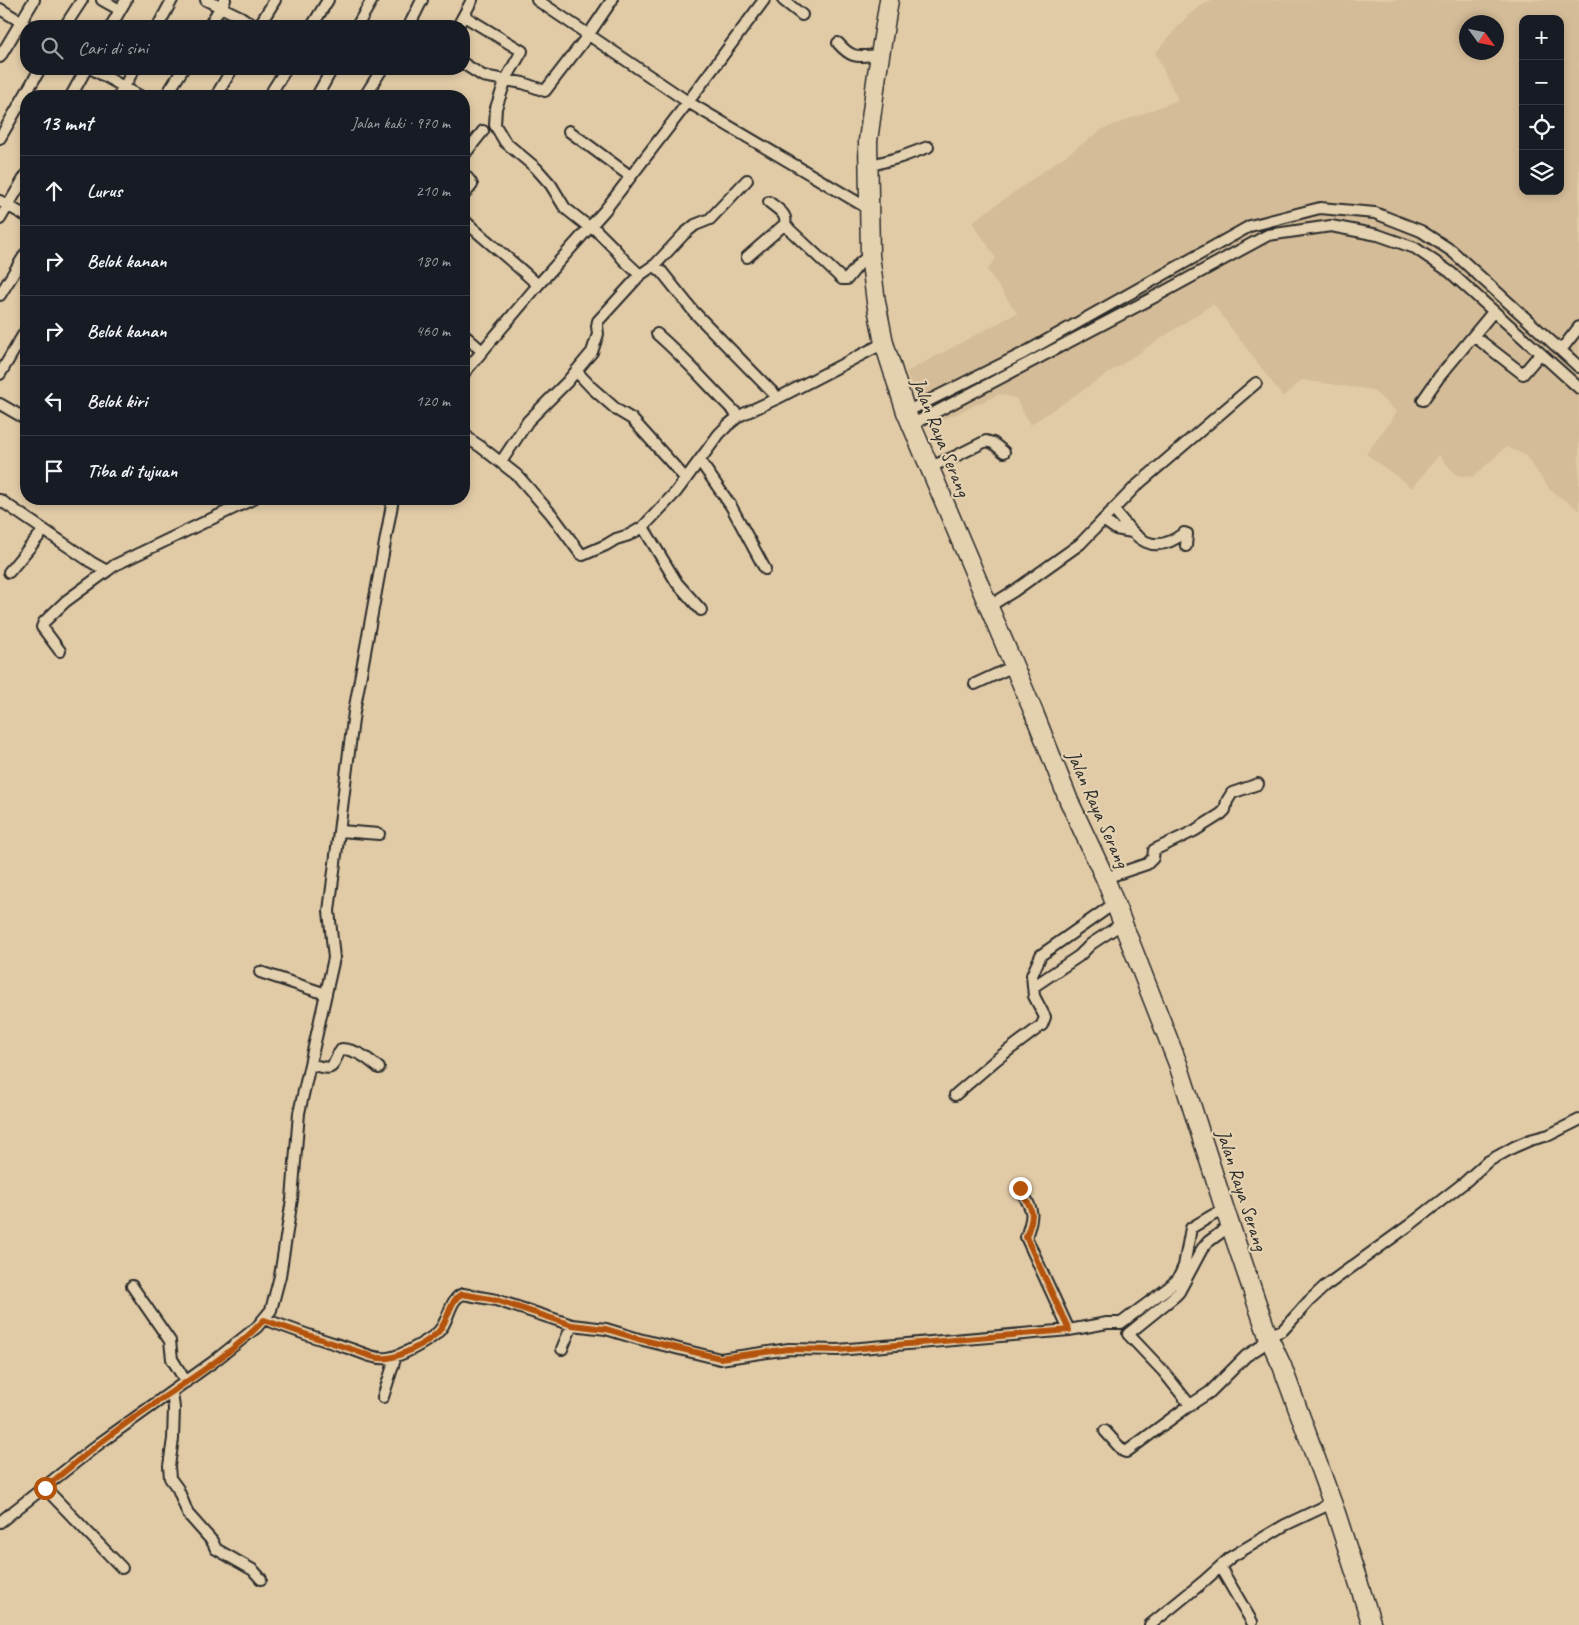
<!DOCTYPE html>
<html lang="id">
<head>
<meta charset="utf-8">
<style>
	body { margin:0; font-family:Caveat,sans-serif; background:#242831; color:#f1f3f6 }
	.controls { position:absolute; right:15px; top:15px; display:grid; overflow:hidden; border-radius:10px; box-shadow:0 2px 8px #0003 }
	.controls button { width:45px; height:45px; display:grid; place-items:center; padding:0; border:0; border-bottom:1px solid #363941; background:#171b24; color:#f1f3f6; font:25px sans-serif }
	.compass { position:absolute; left:1459px; top:15px; width:45px; height:45px; border-radius:50%; background:#171b24; box-shadow:0 2px 8px #0003; rotate:123deg }
	.stop { position:absolute; width:15px; height:15px; margin:-11px; border:4px solid #b45309; border-radius:50%; background:#fff }
	.stop.end { background:#b45309; border-color:#fff; box-shadow:0 1px 5px #0008 }
	.list { margin:0; padding:0; list-style:none }
	h2 { display:flex; justify-content:space-between; align-items:center; height:65px; margin:0; padding:0 20px; font-size:21px }
	h2 small { font-size:16px; font-weight:400; color:#9ea1a6 }
	.list li { display:grid; grid-template-columns:32px 1fr auto; gap:15px; align-items:center; box-sizing:border-box; height:70px; padding:0 20px; border-top:1px solid #363941 }
	.list b { display:block; font-size:19px; white-space:nowrap }
	.list em { font-size:16px; font-style:normal; color:#9ea1a6 }
	.icon { flex:none; width:28px; height:28px; fill:none; stroke:currentColor; stroke-width:2; stroke-linecap:round; stroke-linejoin:round }
	.map { position:relative; flex:none; width:1579px; height:1625px; overflow:hidden }
	.search { position:absolute; background:#171b24; box-shadow:0 2px 8px #0003; left:20px; top:20px; width:450px; height:55px; display:flex; align-items:center; gap:12px; box-sizing:border-box; padding:0 18px; border-radius:20px; color:#9ea1a6; font-size:19px }
	.panel { position:absolute; background:#171b24; box-shadow:0 2px 8px #0003; left:20px; top:90px; width:450px; height:415px; border-radius:20px }
	.map>svg:first-child { display:block }
	.built { fill:#d4bc98; fill-rule:evenodd }
	.lines { fill:none; stroke-linecap:round; stroke-linejoin:round }
	.minor-casing { stroke:#2b2b2b; stroke-width:14 }
	.trunk-casing { stroke:#2b2b2b; stroke-width:21 }
	.minor { stroke:#e4d1af; stroke-width:10 }
	.trunk { stroke:#e4d1af; stroke-width:18 }
	.route { stroke:#b45309; stroke-width:6 }
	.labels { text-anchor:middle; dominant-baseline:central; stroke-width:4.5; stroke-linejoin:round; paint-order:stroke }
	.street-label { font-size:20px; fill:#2b2b2b; stroke:#e4d1af }
</style>
</head>
<body>
<div class="map">
<svg width="1579" height="1625" viewBox="0 0 1579 1625">
	<rect width="100%" height="100%" fill="#e1cba7"/>
	<filter id="ink" filterUnits="userSpaceOnUse"><feTurbulence type="fractalNoise" baseFrequency=".02" numOctaves="2"/><feDisplacementMap in="SourceGraphic" scale="10" xChannelSelector="R" yChannelSelector="G"/><feConvolveMatrix kernelMatrix="1 2 1 2 8 2 1 2 1" color-interpolation-filters="sRGB"/></filter>
	<g filter="url(#ink)">
		<path class="built" d="M1211 0H1579V510L1551 491 1525 455 1506 447 1473 477 1456 475 1439 455 1412 488 1366 454 1397 412 1372 390 1302 380 1283 397 1213 304 1030 425 1016 399 1000 394 929 426 906 372 1017 313 987 270 996 258 972 222 1103 129 1178 100 1155 53 1189 14ZM1523 19H1560V191H1523ZM1466 22H1496V52H1466Z"/>
		<g class="lines">
			<defs>
				<path id="minor" d="M102 0 120 10
					M206 0 241 17 254 26
					M537 0 688 102 869 209
					M783 0 802 15
					M0 9 28 26
					M464 16 522 51 506 79 496 108 495 125 505 142 536 168 551 185 565 208 589 227
					M65 26 82 0
					M111 26 126 0
					M158 26 172 0
					M209 26 225 0
					M259 26 275 0
					M312 26 328 0
					M357 26 372 0
					M409 26 422 0
					M458 26 472 0
					M838 43C853 60 858 56 879 55
					M0 57 34 0
					M464 64 483 76 523 83 545 91 589 34 612 0
					M92 69 140 96
					M71 96 86 69
					M119 96 134 69
					M166 96 183 69
					M226 96 219 91 232 69
					M269 96 286 69
					M317 96 332 69
					M365 96 382 69
					M569 131 630 176
					M0 138 40 69
					M464 155 483 131
					M868 166 901 157 928 147
					M464 174 470 181 472 185 464 195
					M0 201 26 216
					M769 202C776 208 788 214 785 224L790 230 842 279H847L860 263 870 255
					M0 219 26 175
					M464 220C488 243 514 262 538 285
					M591 225 614 248 624 260 640 275
					M747 257 785 224
					M654 266 684 234 695 225 710 219 747 180
					M0 295 26 253
					M657 334C686 359 711 389 739 416
					M464 335 482 351
					M1474 336 1523 374 1540 354
					M1561 350 1579 327
					M576 371 592 388 617 410 632 419 686 479
					M464 373 538 285 605 210 688 102 764 0
					M0 374 26 330
					M1423 400 1439 377 1493 312
					M0 404 26 419
					M906 412 1024 353 1250 226 1320 208 1375 213 1421 231 1452 251 1579 367
					M911 425 1160 294 1268 235 1331 226 1378 235 1415 248 1450 272 1579 388
					M464 432 469 439 481 447 518 476 552 515 580 553 583 555 606 545 616 539 629 535 643 527 676 492 719 434 728 425 739 416 778 398
					M700 461 731 506 765 569
					M501 462 528 421 567 382 592 352 598 334 597 326 598 321 640 275 653 266 656 267 662 272 694 312 778 398 884 343
					M930 467 954 457 986 441 993 443 1004 452
					M0 500 91 562 107 571 115 565 253 499
					M1113 509C1135 536 1150 559 1184 533L1187 534 1186 546
					M1103 520 1116 529 1132 532
					M643 527 677 583 701 610
					M9 572 44 530
					M988 607 1014 591 1080 544 1136 486 1256 383
					M60 651 42 627 44 622 66 601 107 571
					M975 684 1014 666
					M340 831 379 834
					M1105 878 1147 864 1153 858 1154 850 1194 831 1221 814 1225 810 1227 801 1232 793 1258 784
					M260 972 326 994
					M1033 987 1079 956 1091 944 1123 923
					M310 1064C340 1073 328 1065 342 1049 358 1050 368 1059 379 1068
					M955 1095 997 1059 1042 1025 1045 1017 1034 996 1032 975 1041 955 1115 903
					M1020 1188C1033 1212 1035 1211 1026 1237L1069 1330
					M1231 1225 1208 1242 1202 1249 1179 1292 1175 1296 1128 1334 1163 1371 1190 1405 1210 1392 1246 1356 1260 1347 1268 1336 1283 1330 1309 1301 1324 1287 1411 1224 1465 1182 1487 1162 1514 1147 1530 1140 1549 1135 1579 1120
					M132 1286 170 1341 172 1359 186 1382
					M264 1319C293 1330 322 1340 351 1349 363 1353 376 1360 388 1358 402 1356 426 1342 436 1334 450 1323 448 1299 463 1294L496 1300 572 1325 606 1329 639 1339 720 1359 789 1349 838 1350 1069 1330 1107 1323H1121L1168 1288 1178 1279 1184 1266 1191 1228 1213 1215 1225 1210
					M562 1349 572 1325
					M172 1392 174 1408 173 1439 169 1466 170 1478 178 1489 188 1514 212 1541 216 1549 253 1570 261 1579
					M383 1397 396 1356
					M1105 1431 1123 1451 1126 1452 1190 1405
					M45 1488 122 1568
					M0 1522 100 1443 213 1362 257 1327 271 1310 280 1276 292 1199 299 1113 334 958 329 911 354 712 393 499
					M1220 1567 1252 1622
					M1150 1625 1203 1582 1231 1557 1285 1525 1332 1503"/>
				<path id="trunk" d="M889 0 877 74 868 141 870 255 876 302 884 343 906 412 1034 713 1069 801 1105 878 1178 1064 1225 1210 1268 1336 1282 1366 1336 1513 1372 1625"/>
			</defs>
			<use href="#minor" class="minor-casing"/>
			<use href="#trunk" class="trunk-casing"/>
			<use href="#minor" class="minor"/>
			<use href="#trunk" class="trunk"/>
		</g>
	</g>
	<g class="lines" filter="url(#ink)">
		<path class="route" d="M45 1488C78 1460 112 1432 148 1408 187 1381 232 1354 264 1320 293 1330 322 1340 351 1349 363 1353 376 1360 388 1358 402 1356 426 1343 436 1334 449 1323 449 1299 462 1294L496 1300 572 1325 606 1329 639 1339 720 1358 789 1349 838 1350 1069 1330 1026 1237C1036 1211 1033 1212 1020 1188"/>
	</g>
	<g class="labels">
		<g class="street-label">
			<text transform="translate(941 437) rotate(68)">Jalan Raya Serang</text>
			<text transform="translate(1098 809) rotate(66)">Jalan Raya Serang</text>
			<text transform="translate(1242 1190) rotate(72)">Jalan Raya Serang</text>
		</g>
	</g>
</svg>
<div class="controls">
<button>+</button>
<button>−</button>
<button><svg class="icon" aria-label="locate" viewBox="0 0 24 24"><circle cx="12" cy="12" r="6"/><path d="M12 2v4M12 18v4M2 12h4M18 12h4"/></svg></button>
<button><svg class="icon" aria-label="layers" viewBox="0 0 24 24"><path d="M12 4l9 5-9 5-9-5zM3 14l9 5 9-5"/></svg></button>
</div>
<svg class="compass" viewBox="-18 -18 36 36"><path d="M0-13l5 13h-10z" fill="#e53935"/><path d="M0 13l5-13h-10z" fill="#9ea1a6"/></svg>
<div class="stop" style="left:45px;top:1488px"></div>
<div class="stop end" style="left:1020px;top:1188px"></div>
<div class="search"><svg class="icon" aria-label="search" viewBox="0 0 24 24"><circle cx="10" cy="10" r="6"/><path d="M15 15l6 6"/></svg>Cari di sini</div>
<section class="panel">
<h2>13 mnt<small>Jalan kaki · 970 m</small></h2>
<ul class="list">
<li><svg class="icon" aria-label="ahead" viewBox="0 0 24 24"><path d="M12 20V5M6 11l6-6 6 6"/></svg><div><b>Lurus</b></div><em>210 m</em></li>
<li><svg class="icon" aria-label="right" viewBox="0 0 24 24"><path d="M7 20v-9h11M14 6l5 5-5 5"/></svg><div><b>Belok kanan</b></div><em>180 m</em></li>
<li><svg class="icon" aria-label="right" viewBox="0 0 24 24"><path d="M7 20v-9h11M14 6l5 5-5 5"/></svg><div><b>Belok kanan</b></div><em>460 m</em></li>
<li><svg class="icon" aria-label="left" viewBox="0 0 24 24"><path d="M17 20v-9H6M10 6l-5 5 5 5"/></svg><div><b>Belok kiri</b></div><em>120 m</em></li>
<li><svg class="icon" aria-label="arrive" viewBox="0 0 24 24"><path d="M6 21V4h12l-3 4 3 4H6"/></svg><div><b>Tiba di tujuan</b></div></li>
</ul>
</section>
</div>
</body>
</html>
